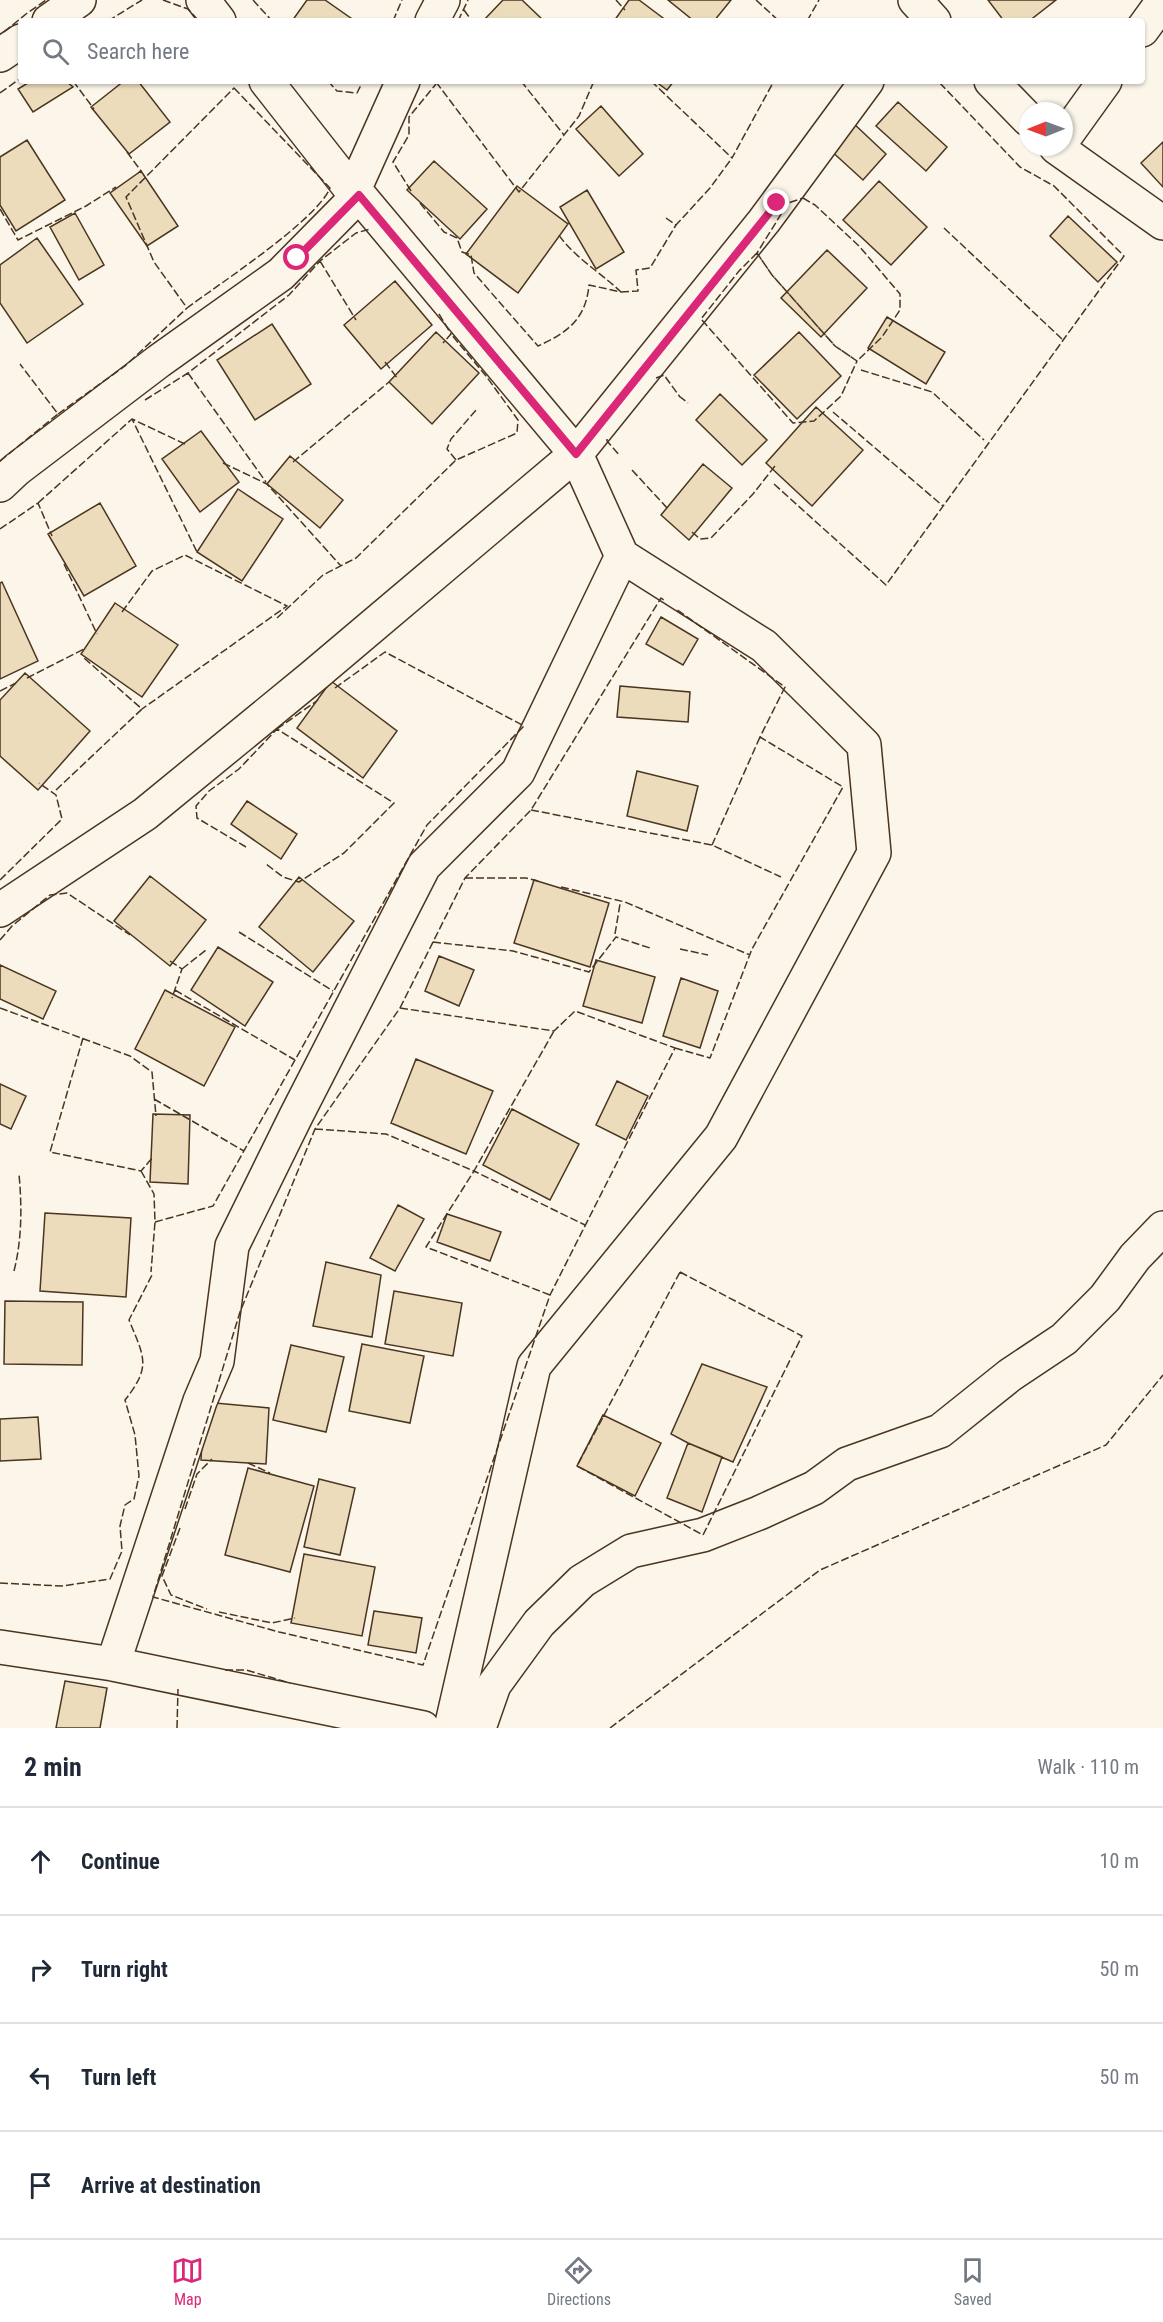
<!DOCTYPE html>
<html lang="en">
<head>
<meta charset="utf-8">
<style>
	body { margin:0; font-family:"Roboto Condensed",sans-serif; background:#f6f6f7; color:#1f2937 }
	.compass { position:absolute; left:1019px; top:102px; width:54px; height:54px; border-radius:50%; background:#fff; box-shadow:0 2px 4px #0004; rotate:269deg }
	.stop { position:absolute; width:18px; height:18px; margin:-14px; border:4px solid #db2777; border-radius:50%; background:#fff }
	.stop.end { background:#db2777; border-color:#fff; box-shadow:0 2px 6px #0008 }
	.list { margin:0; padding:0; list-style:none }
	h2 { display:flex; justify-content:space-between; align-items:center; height:78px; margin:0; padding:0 24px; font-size:26px }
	h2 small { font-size:20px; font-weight:400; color:#747a83 }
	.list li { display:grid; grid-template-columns:39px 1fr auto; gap:18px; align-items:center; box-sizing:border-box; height:108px; padding:0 24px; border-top:2px solid #e0e1e3 }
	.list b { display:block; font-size:22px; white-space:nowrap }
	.list em { font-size:20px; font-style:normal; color:#747a83 }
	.icon { flex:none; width:33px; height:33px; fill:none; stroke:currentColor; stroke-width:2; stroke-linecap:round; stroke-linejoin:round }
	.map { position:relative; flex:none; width:1163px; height:1728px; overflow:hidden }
	.search { position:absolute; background:#fff; box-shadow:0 2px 4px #0004; left:18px; right:18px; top:18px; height:66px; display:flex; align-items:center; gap:15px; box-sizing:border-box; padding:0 21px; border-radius:6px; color:#747a83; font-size:22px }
	.sheet { height:510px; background:#fff }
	nav { display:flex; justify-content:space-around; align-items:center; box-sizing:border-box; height:84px; border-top:2px solid #e0e1e3; background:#fff; font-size:16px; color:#747a83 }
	nav a { display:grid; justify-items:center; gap:3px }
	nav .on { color:#db2777 }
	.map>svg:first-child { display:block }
	.building { fill:#ecdcbc; stroke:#4a3520; stroke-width:1.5 }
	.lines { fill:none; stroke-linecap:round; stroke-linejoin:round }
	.street-casing { stroke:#4a3520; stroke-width:36 }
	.secondary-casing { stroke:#4a3520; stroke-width:36 }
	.street { stroke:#fbf6e9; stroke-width:33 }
	.secondary { stroke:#fbf6e9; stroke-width:33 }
	.fence { stroke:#4a3520; stroke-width:1.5; stroke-dasharray:8 3; stroke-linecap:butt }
	.route { stroke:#db2777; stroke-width:8 }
</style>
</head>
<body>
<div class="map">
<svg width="1163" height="1728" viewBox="0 0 1163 1728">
	<rect width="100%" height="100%" fill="#fbf6e9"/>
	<path class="building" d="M307 0H325L355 21H292Z
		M503 0H522L544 21H483Z
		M629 0H639L667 21H614Z
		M668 0H731L714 21H694Z
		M988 0H1056L1029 21H1004Z
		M31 81H66L73 87 33 112 18 89Z
		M124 81H138L170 122 129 154 91 107Z
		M655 81H674L667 90Z
		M898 102 947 147 926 171 876 126Z
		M601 106 643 154 619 176 576 129Z
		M852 122 886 154 863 180 828 148Z
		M27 140 65 200 16 231 0 205V157Z
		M1163 142V187L1141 163Z
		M434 161 487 209 460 239 407 190Z
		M141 171 178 226 147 246 110 193Z
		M879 181 927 227 891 265 843 220Z
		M517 186 568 224 518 293 466 254Z
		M587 190 624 252 596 269 560 207Z
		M75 213 104 265 79 280 50 227Z
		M1068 216 1117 262 1098 282 1050 236Z
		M37 238 83 304 27 343 0 303V265Z
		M827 250 867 288 821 337 781 298Z
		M395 281 432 325 381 369 344 325Z
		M887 317 945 352 926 384 868 348Z
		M272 324 311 384 255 420 217 360Z
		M436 332 479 373 432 424 389 382Z
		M799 332 841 376 797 419 754 375Z
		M720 394 767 440 742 465 696 420Z
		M816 407 863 450 812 506 766 463Z
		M201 431 239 482 200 512 162 459Z
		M290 456 343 500 320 528 267 484Z
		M703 464 732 488 689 540 661 515Z
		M238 489 283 519 242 581 197 552Z
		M100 503 136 566 84 596 48 534Z
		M2 582 38 661 0 679V583Z
		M115 603 178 645 142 697 81 654Z
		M661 617 698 639 683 665 646 644Z
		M25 673 90 731 38 790 0 756V700Z
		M331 681 397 731 363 778 297 728Z
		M620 686 690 692 688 722 617 717Z
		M637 771 698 786 687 831 627 816Z
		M247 801 297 834 281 859 231 824Z
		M150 876 206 920 170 966 114 921Z
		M299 877 354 921 313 972 259 927Z
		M534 880 609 903 590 967 514 943Z
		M218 947 273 982 245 1026 191 990Z
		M439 956 474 970 459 1006 425 991Z
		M596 960 655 977 642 1023 583 1006Z
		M0 965 56 991 43 1019 0 999Z
		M681 978 718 991 700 1048 663 1036Z
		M165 990 235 1027 204 1086 135 1049Z
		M416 1059 493 1091 466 1154 391 1123Z
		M617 1081 648 1096 626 1140 596 1125Z
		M0 1084 26 1096 11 1129 0 1124Z
		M512 1109 579 1144 550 1200 483 1165Z
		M153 1114 190 1115 188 1184 150 1182Z
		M398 1205 424 1219 395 1271 370 1258Z
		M45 1213 131 1218 126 1297 40 1291Z
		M447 1214 501 1232 490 1261 437 1242Z
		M326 1262 381 1275 372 1337 313 1326Z
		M394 1291 462 1303 453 1356 385 1344Z
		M5 1301 83 1302 82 1365 4 1364Z
		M362 1344 424 1356 410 1423 349 1411Z
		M291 1345 344 1357 326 1432 273 1420Z
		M702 1364 767 1387 733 1462 688 1443 671 1434Z
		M204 1402 269 1408 266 1464 201 1460Z
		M603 1415 661 1443 635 1496 577 1466Z
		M38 1417 41 1459 0 1461V1419Z
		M688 1443 722 1457 702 1512 667 1498Z
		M248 1468 314 1486 290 1572 225 1555Z
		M319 1479 355 1488 340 1555 304 1547Z
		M304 1554 375 1567 362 1636 291 1623Z
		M374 1611 422 1618 416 1653 368 1645Z
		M65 1681 107 1688 100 1728H56Z"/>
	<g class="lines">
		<defs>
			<path id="street" d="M203 0 219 21
				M915 0 934 21
				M49 21 79 0
				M432 21 443 0
				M1142 30 1163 1
				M0 55 21 41
				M266 81 353 192 359 195 576 454 622 556 764 646 864 745 874 853 721 1137 534 1366 451 1728
				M991 81 1028 119
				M1064 138 1105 81
				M1056 147 1163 223
				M353 192 403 81
				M0 485 17 469 159 361 281 274 359 195
				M0 910 145 814 311 678 576 454 764 221 867 81
				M0 1647 113 1664 423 1728
				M113 1664 200 1401 217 1361 232 1246 296 1116 424 866 518 772 622 556"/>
			<path id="secondary" d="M479 1728 494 1685 539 1623 582 1581 631 1551 703 1535 759 1513 814 1488 847 1464 940 1431 1010 1375 1064 1339 1105 1298 1135 1257 1163 1228"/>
		</defs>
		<use href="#street" class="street-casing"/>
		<use href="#secondary" class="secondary-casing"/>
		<use href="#street" class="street"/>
		<use href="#secondary" class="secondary"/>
		<path class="fence" d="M163 0 188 9 198 20
			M253 0 272 21
			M616 0 625 10
			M756 0 779 21
			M464 10 472 21
			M108 21 142 0
			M393 21 402 0
			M458 21 468 0
			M807 21 819 0
			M4 32 26 14 46 0
			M73 81 94 109
			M328 81 337 91 357 93 363 81
			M521 81 564 135
			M651 81 732 158 774 81
			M436 82 519 192 579 116 594 81
			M234 88 330 188C316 221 219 284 187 308L154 262 126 197Z
			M0 93 21 78
			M127 152 141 171 138 173
			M411 191 393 162 409 135V117L436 84
			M803 198 815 205 859 246 900 294V310L882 337 857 361 835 346 772 275 757 253 788 203Z
			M420 203 444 232 457 238 462 252 471 255 474 273 538 346C567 333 586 319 589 285L621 292C600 272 575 258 558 234
			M0 209 18 240 86 206 116 187
			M666 218 676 225 710 188 732 158
			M944 228 1063 340
			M757 253 772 275 835 346 857 361 841 396 814 421 793 423 701 319 739 271Z
			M320 261 356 320
			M621 292 638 291 636 270 650 268 676 225
			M439 314 451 334 443 343
			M385 362 398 379
			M861 370 932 392 984 440
			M188 373 266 482
			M656 378 664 375 680 397
			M679 396 688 403
			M145 400 188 373 289 295 320 261 356 233 370 229
			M833 412 943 506
			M58 414 125 366 187 308
			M607 439V441L620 456
			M185 444 132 419 197 552
			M456 460 447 449 451 439 477 409
			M0 461 58 414 20 364
			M293 462 389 382
			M223 463 267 484 341 566
			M632 470 669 510
			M774 484 886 585 1124 256 1054 186 1020 167 938 81
			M38 503 132 419
			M0 529 38 503 52 536
			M692 532 700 539 711 538 753 494 775 466
			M64 564 97 634
			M122 612 152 571 185 555 287 606 142 709
			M277 618 323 575 356 558 456 460 517 433 518 420 486 376 451 334
			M27 678 86 648
			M0 691 16 683
			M277 729 318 700
			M56 790 142 709 84 658
			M531 810 712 845 781 877
			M712 845 760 737
			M246 847 197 818 196 806 209 791 239 769 277 729 394 803 344 853 299 882 283 877 266 864
			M465 878H526L538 881
			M0 880 62 819 56 795 39 783
			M561 887 625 902 750 955
			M239 932 333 991
			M615 934 620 904
			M0 940 12 926 50 895 67 893 130 935
			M433 942 513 951 589 972 616 937 650 948
			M680 949 708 955
			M170 961 182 969 172 998
			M182 969 206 950
			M175 990 295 1060
			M0 1008 130 1056 152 1072 156 1116
			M400 1008 554 1031 575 1011 675 1048 550 1295 423 1665 279 1632 153 1597 240 1312 315 1129Z
			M400 1008 465 878 531 810 661 598 664 600
			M83 1038 50 1152 141 1171 153 1157
			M675 1048 710 1058 752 949 843 787 760 737 785 687 676 609
			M154 1099 244 1151
			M315 1129 386 1134 474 1171 554 1031
			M141 1171 154 1194 155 1222 151 1272
			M155 1222 213 1206 427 825 524 726 385 652 335 688
			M14 1271C22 1239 22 1207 19 1174
			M680 1272 802 1336 703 1535 577 1466Z
			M550 1295 426 1247 474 1171 585 1225
			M248 1463 270 1473
			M185 1509 197 1474 212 1459
			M180 1528 162 1576 171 1595 207 1609
			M0 1583 62 1586 110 1579 122 1551 120 1526 125 1505 134 1499 139 1476 135 1435 125 1400C152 1366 144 1357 129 1320L153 1273
			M219 1612 272 1623 295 1618
			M225 1670H246L290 1683
			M177 1728 178 1689
			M610 1728 820 1570 1106 1445 1163 1375"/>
	</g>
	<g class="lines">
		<path class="route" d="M297 258 359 195 576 454 777 203"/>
	</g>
</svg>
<svg class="compass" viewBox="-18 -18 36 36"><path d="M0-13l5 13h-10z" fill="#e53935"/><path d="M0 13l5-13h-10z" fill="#747a83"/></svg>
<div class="stop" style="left:297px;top:258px"></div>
<div class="stop end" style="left:777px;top:203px"></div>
<div class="search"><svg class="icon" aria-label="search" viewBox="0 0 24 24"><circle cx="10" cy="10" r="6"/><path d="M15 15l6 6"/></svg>Search here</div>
</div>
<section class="sheet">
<h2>2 min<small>Walk · 110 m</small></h2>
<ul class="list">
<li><svg class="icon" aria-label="ahead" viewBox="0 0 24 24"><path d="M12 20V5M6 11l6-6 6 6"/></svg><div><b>Continue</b></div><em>10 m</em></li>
<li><svg class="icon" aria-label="right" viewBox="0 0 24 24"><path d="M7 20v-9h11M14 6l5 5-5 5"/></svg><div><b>Turn right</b></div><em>50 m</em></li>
<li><svg class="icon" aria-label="left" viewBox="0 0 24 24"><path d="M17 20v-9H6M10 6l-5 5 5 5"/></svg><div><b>Turn left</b></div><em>50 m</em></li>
<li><svg class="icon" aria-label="arrive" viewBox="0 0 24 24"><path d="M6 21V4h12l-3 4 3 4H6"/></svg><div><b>Arrive at destination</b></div></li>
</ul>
</section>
<nav>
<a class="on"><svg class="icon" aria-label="map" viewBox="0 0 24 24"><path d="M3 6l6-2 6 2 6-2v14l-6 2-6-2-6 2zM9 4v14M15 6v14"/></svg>Map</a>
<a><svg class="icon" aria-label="directions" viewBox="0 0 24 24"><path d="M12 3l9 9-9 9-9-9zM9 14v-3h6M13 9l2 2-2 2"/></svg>Directions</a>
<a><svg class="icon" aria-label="saved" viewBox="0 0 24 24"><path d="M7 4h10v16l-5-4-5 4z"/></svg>Saved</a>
</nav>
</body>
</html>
